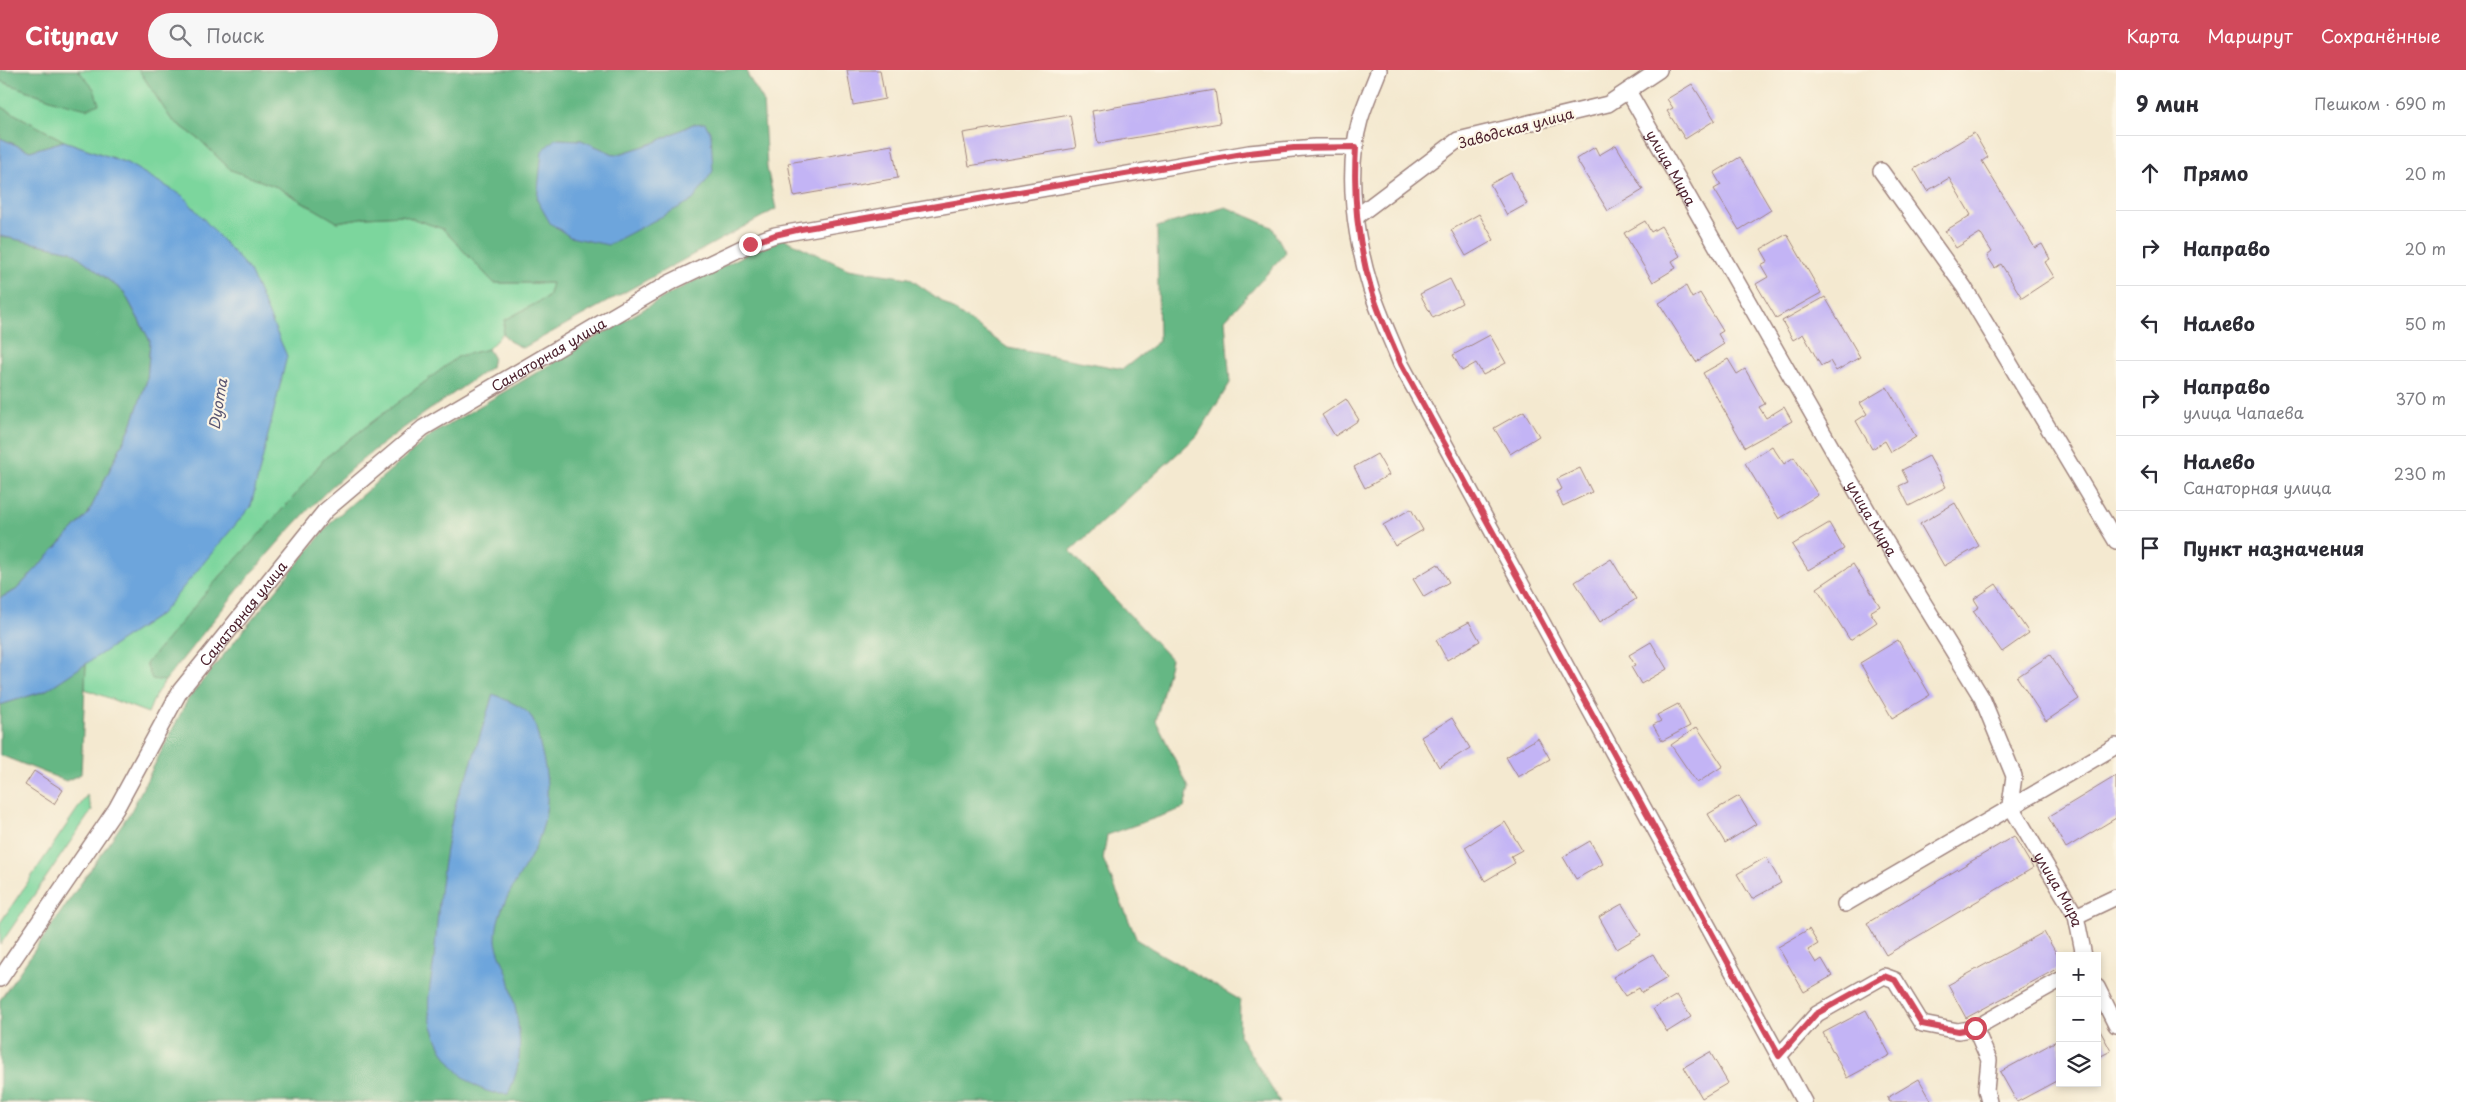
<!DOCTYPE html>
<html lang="ru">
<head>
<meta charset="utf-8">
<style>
	body { margin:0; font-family:"Playpen Sans",sans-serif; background:#f7f7f7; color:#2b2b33 }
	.controls { position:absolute; right:15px; bottom:15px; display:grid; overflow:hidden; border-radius:0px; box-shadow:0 2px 8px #0003 }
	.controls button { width:45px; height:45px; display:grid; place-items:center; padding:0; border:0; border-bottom:1px solid #e1e1e2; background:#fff; color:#2b2b33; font:25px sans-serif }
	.stop { position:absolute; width:15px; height:15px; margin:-11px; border:4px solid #d1495b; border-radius:50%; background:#fff }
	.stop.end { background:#d1495b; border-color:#fff; box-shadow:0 1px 5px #0008 }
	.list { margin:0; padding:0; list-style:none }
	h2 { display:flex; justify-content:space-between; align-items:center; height:65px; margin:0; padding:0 20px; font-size:21px }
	h2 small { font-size:16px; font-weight:400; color:#7c7c81 }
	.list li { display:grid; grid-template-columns:32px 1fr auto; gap:15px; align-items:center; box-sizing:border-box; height:75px; padding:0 20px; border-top:1px solid #e1e1e2 }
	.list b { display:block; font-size:19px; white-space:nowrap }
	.list p { margin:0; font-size:16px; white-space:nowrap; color:#7c7c81 }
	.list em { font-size:16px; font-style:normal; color:#7c7c81 }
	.icon { flex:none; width:28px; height:28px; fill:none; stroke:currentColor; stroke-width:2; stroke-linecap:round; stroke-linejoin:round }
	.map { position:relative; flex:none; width:2116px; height:1032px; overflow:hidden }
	header { display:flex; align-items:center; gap:30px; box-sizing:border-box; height:70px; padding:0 25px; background:#d1495b; color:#fff }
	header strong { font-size:24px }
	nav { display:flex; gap:28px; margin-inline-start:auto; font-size:18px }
	.search { width:350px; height:45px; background:#f7f7f7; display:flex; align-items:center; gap:12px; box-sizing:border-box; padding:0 18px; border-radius:28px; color:#7c7c81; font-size:19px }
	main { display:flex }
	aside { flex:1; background:#fff }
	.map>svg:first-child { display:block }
	.green { fill:#7cd69d; stroke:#637a64 }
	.forest { fill:#65b784; stroke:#586b58; fill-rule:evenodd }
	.water { fill:#6da5dc; stroke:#5c6284 }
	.building { fill:#c3b4f5 }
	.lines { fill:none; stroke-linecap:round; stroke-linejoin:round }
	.minor-casing { stroke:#9f847e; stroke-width:18 }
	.minor { stroke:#fff; stroke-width:15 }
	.route { stroke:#d1495b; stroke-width:6 }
	.labels { text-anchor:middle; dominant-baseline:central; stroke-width:4.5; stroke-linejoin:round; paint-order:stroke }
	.street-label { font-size:14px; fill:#4a1f2b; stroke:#fcf5e5 }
	.water-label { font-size:15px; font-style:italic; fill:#585572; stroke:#fcf5e5 }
</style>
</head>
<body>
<header>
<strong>Citynav</strong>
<div class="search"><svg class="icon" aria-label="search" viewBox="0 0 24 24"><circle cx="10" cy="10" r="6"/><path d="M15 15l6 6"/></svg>Поиск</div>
<nav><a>Карта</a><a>Маршрут</a><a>Сохранённые</a></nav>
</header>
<main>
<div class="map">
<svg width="2116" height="1032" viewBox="0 0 2116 1032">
	<rect width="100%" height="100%" fill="#fcf5e5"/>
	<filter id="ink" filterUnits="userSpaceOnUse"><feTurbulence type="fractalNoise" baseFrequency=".02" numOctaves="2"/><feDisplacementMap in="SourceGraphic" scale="10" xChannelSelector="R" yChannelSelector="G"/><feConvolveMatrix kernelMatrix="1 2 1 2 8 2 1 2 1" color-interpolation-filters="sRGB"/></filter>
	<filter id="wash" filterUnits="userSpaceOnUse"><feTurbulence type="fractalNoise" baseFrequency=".0096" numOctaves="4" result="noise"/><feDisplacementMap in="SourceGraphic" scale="20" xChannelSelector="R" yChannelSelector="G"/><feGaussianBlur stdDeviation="1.12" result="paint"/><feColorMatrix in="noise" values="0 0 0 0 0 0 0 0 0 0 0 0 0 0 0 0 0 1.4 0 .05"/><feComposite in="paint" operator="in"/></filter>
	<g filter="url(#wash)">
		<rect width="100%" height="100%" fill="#f4e9d0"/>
		<path class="green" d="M78 0H139L171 49 199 69 231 100 277 117 337 152 366 147 403 145 443 159 494 213H553L548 227 505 250 503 263 488 279 459 286 325 388 292 429 215 512 146 594 152 608 165 611 156 624 148 643 85 619 86 593 161 544 127 93 64 71 0 36V11L59 32 94 19Z
			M87 725 92 740 0 875V853Z"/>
		<path class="forest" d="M0 0H78L94 19 99 34 87 39 59 32 0 11Z
			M139 0H747L748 6 763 30 767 98 776 139 523 278 509 271 503 263 505 250 548 227 552 213H494L443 159 402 145 366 147 337 152 277 117 231 100 199 69 171 49ZM693 54 550 153 555 69 581 70 616 85 654 73Z
			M0 36 64 71 30 81 0 68Z
			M1226 137 1272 157 1286 183 1225 250 1230 313 1197 366 1070 481 1171 589 1156 651 1189 718 1184 738 1107 765 1103 789 1137 870 1240 930 1239 965 1280 1032H0V930L131 741 188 629 333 450 431 365 671 223 780 167 848 199 909 208 1008 278 1123 299 1159 271 1157 157Z
			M0 166 71 181 124 222 150 271 147 310 131 356 88 444 16 520 0 528Z
			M488 279 493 287 491 297C437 336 379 371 330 418 269 477 218 545 165 611L152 609 146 594 215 512 292 429 325 388 459 286Z
			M86 593 81 704 66 711 0 685V635L45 621Z"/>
		<path class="water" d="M705 53 711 64 713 101 693 130 608 175 570 167 550 153 537 130 542 81 555 69 581 70 616 85 654 73 693 54Z
			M0 68 30 81 64 71 127 93 183 126 250 201 287 286 251 436 161 544 45 621 0 635V528L16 520 88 444 131 356 147 310 150 271 124 222 71 181 0 166Z
			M493 624C534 643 532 639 542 683 551 720 549 752 531 786 517 812 496 837 496 869 496 881 506 896 509 909 515 935 523 968 518 995 516 1005 512 1015 508 1024 467 1027 434 980 429 942 427 926 432 905 434 889 438 842 441 796 452 750 456 734 458 718 468 704Z"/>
		<g id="blocks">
			<path class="building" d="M847 0H880L885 29 853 35Z
				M1692 14 1715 50 1685 69 1667 41 1673 38 1667 29Z
				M1215 20 1220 53 1098 74 1092 41Z
				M1070 45 1076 78 969 96 963 63Z
				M1974 63 1988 87 1982 91 2035 178 2042 174 2050 189 2045 192 2054 207 2022 228 2001 194 1995 198 1987 186 1992 182 1980 163 1956 178 1945 161 1971 145 1949 108 1927 121 1914 99Z
				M892 75 898 108 794 126 788 93Z
				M1616 75 1643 120 1608 141 1576 89 1595 77 1599 85Z
				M1740 87 1771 140 1739 160 1714 119 1721 115 1714 103Z
				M1511 103 1527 134 1507 145 1490 114Z
				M1479 144 1494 170 1466 186 1451 160Z
				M1645 151 1651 162 1661 156 1680 186 1672 191 1676 198 1653 212 1624 163Z
				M1787 164 1821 223 1776 248 1756 214 1768 207 1761 195 1768 191 1761 179Z
				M1450 209 1462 233 1433 248 1420 224Z
				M1686 216 1692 228 1700 223 1723 261 1718 264 1724 274 1696 292 1659 233Z
				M1825 227 1860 287 1836 301 1830 291 1821 296 1803 264 1793 270 1782 251Z
				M1490 265 1506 293 1483 305 1476 293 1462 301 1453 285Z
				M1728 289 1737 304 1745 299 1765 334 1759 337 1766 348 1784 337 1792 351 1745 377 1703 303Z
				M1887 317 1916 367 1891 382 1885 371 1872 379 1856 351 1867 344 1860 333Z
				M1346 329 1359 350 1335 366 1322 345Z
				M1524 341 1539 366 1510 384 1494 358Z
				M1772 376 1784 394 1794 387 1818 425 1779 449 1745 393Z
				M1377 384 1389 405 1365 418 1354 397Z
				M1929 386 1946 417 1909 436 1899 416 1908 412 1902 400Z
				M1580 398 1592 422 1563 436 1556 422 1562 419 1557 409Z
				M1955 433 1979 476 1944 496 1920 454Z
				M1411 439 1423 460 1395 476 1383 455Z
				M1829 453 1844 479 1808 500 1792 475Z
				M1611 489 1636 529 1600 552 1575 512Z
				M1438 494 1449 512 1424 527 1413 509Z
				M1853 494 1880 536 1870 542 1877 552 1850 570 1817 518Z
				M1996 514 2029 563 2002 582 1973 541 1979 537 1974 529Z
				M1469 552 1480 571 1447 590 1436 570Z
				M1898 570 1930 625 1892 648 1860 593Z
				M1651 572 1667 599 1641 614 1631 597 1635 595 1629 585Z
				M2050 585 2079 629 2046 651 2017 607Z
				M1678 634 1690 656 1662 671 1653 655 1661 651 1657 645Z
				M1452 648 1470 678 1439 697 1421 667Z
				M1697 657 1723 696 1697 713 1671 675Z
				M1538 668 1550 689 1518 707 1506 687Z
				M34 701 63 720 54 734 25 715Z
				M2116 706V748L2066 778 2048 747Z
				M1739 726 1756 754 1725 773 1708 744Z
				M1505 752 1522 780 1511 786 1515 793 1485 811 1465 777Z
				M2014 766 2033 798 1886 885 1867 853Z
				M1590 771 1603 794 1576 809 1563 787Z
				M1766 787 1781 813 1752 829 1737 804Z
				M1622 834 1641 865 1617 879 1599 847Z
				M1809 859 1818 874 1808 880 1816 893 1822 889 1832 906 1804 922 1778 877Z
				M2044 862 2060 890V897L1966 948 1948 915Z
				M1653 884 1667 908 1642 923 1639 918 1625 926 1613 907Z
				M1677 925 1691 947 1667 962 1653 939Z
				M1866 940 1890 985 1847 1008 1823 963Z
				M2097 955 2111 981 2097 988Z
				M2060 969V1009L2017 1032 2000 1002Z
				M1710 982 1728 1013 1702 1028 1684 997Z
				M1919 1009 1932 1032H1890L1887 1028Z"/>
		</g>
	</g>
	<g filter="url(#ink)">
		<use href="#blocks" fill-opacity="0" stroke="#9f847e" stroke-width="1"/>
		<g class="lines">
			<defs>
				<g id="minor">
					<path d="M1379 0C1373 16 1365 33 1360 50 1345 103 1355 168 1371 219 1379 244 1391 269 1401 294L1804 1032"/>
					<path id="s1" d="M1628 21 1878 459 1982 628 2014 706 2010 735 2076 846 2084 886"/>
					<path d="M1881 101 1964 217 2116 471"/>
					<path d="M1356 147 1458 70 1608 34 1659 0"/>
					<path d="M1845 834 2116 676"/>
					<path d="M2076 846 2116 827"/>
					<path id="s2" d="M0 909 116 739 180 621 325 441 423 358 669 213 750 174 775 165 1249 83 1315 77H1356"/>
					<path d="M2097 917 2116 955"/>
					<path d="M1779 986 1817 944 1884 906 1895 910 1922 954 1958 961 1975 958"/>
					<path d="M1989 1032 1986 1020 1989 990 1975 958 2060 910"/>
				</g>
			</defs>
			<use href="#minor" class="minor-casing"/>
			<use href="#minor" class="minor"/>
		</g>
	</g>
	<g class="lines" filter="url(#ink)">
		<path class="route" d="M750 174 775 165 801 159 1249 83 1294 78 1356 77C1353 125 1357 171 1371 218 1378 244 1391 269 1401 294L1779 986 1816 944 1884 906 1895 910 1922 954 1958 961 1975 958"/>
	</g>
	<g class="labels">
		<g class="street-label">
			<text transform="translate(1516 58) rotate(-15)">Заводская улица</text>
			<text stroke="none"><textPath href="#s1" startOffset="88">улица Мира</textPath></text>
			<text stroke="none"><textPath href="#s2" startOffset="845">Санаторная улица</textPath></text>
			<text stroke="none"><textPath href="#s1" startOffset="492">улица Мира</textPath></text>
			<text stroke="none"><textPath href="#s2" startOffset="440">Санаторная улица</textPath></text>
			<text stroke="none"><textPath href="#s1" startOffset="914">улица Мира</textPath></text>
		</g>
		<g class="water-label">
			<text transform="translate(217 334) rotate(-81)">Dyoma</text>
		</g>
	</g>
</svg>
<div class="controls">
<button>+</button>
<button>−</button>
<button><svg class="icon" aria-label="layers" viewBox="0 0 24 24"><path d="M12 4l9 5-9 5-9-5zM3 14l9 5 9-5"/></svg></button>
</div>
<div class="stop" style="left:1975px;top:958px"></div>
<div class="stop end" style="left:750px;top:174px"></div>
</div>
<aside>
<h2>9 мин<small>Пешком · 690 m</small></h2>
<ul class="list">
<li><svg class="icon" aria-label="ahead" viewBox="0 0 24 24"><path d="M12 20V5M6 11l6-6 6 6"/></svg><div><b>Прямо</b></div><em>20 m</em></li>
<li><svg class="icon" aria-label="right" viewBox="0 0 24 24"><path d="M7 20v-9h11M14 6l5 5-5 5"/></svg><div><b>Направо</b></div><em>20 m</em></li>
<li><svg class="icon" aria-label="left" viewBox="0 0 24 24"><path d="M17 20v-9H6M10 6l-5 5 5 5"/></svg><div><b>Налево</b></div><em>50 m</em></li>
<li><svg class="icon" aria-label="right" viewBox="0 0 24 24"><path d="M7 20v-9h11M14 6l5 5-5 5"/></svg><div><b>Направо</b><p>улица Чапаева</p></div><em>370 m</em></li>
<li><svg class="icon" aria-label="left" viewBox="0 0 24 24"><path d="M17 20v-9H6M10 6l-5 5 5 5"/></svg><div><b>Налево</b><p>Санаторная улица</p></div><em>230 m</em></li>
<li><svg class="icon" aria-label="arrive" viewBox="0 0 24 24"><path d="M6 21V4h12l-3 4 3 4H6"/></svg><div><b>Пункт назначения</b></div></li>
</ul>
</aside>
</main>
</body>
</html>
